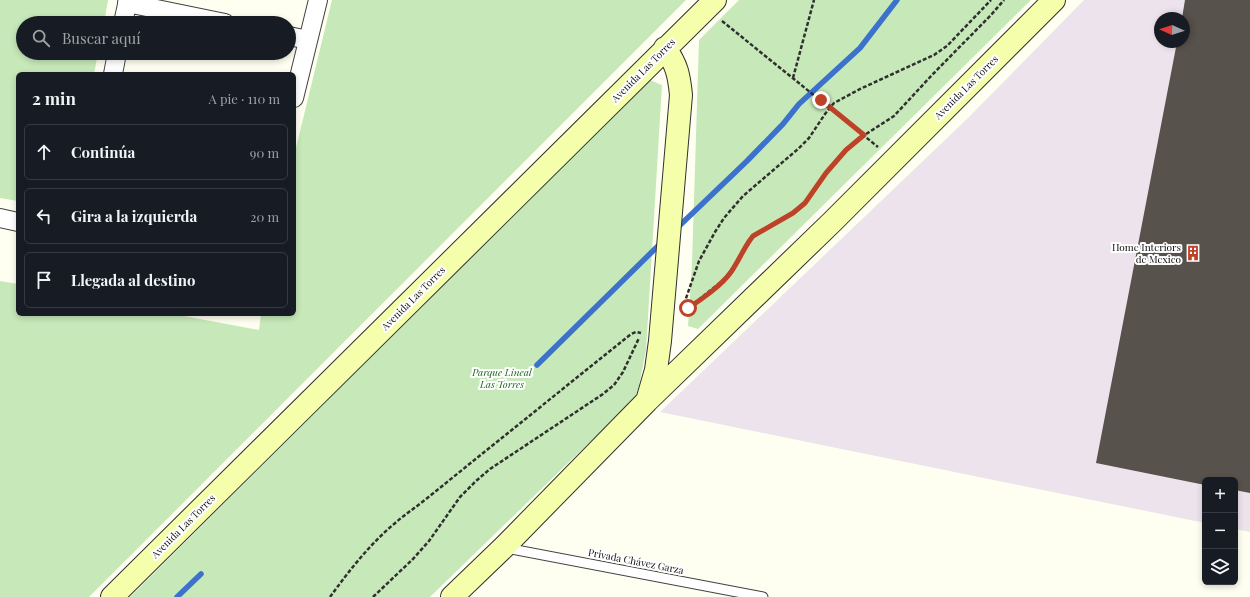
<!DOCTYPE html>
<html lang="es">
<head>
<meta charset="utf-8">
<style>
	body { margin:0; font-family:"Playfair Display",serif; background:#242831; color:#f1f3f6 }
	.controls { position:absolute; right:12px; bottom:12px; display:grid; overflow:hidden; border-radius:6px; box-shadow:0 2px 6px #0003 }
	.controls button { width:36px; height:36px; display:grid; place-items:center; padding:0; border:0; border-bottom:1px solid #363941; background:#171b24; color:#f1f3f6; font:20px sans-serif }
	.compass { position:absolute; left:1154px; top:12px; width:36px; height:36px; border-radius:50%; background:#171b24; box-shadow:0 2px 6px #0003; rotate:273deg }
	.stop { position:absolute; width:12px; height:12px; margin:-9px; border:3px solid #be4227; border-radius:50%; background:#fff }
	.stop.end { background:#be4227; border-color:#fff; box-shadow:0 1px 4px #0008 }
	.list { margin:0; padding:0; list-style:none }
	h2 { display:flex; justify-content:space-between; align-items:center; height:52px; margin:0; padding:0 16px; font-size:17px }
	h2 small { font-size:13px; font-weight:400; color:#9ea1a6 }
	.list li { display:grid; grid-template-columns:26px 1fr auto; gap:12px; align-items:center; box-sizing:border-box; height:56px; margin:0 8px 8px; padding:0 8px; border:1px solid #363941; border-radius:6px }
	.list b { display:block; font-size:15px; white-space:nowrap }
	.list em { font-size:13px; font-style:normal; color:#9ea1a6 }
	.icon { flex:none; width:22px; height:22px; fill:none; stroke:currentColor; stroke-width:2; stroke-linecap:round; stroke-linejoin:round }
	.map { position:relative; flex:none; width:1250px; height:597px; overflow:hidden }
	.search { position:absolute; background:#171b24; box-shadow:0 2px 6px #0003; left:16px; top:16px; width:280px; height:44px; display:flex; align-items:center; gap:10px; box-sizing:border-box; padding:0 14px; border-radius:22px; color:#9ea1a6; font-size:15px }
	.panel { position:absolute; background:#171b24; box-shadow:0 2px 6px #0003; left:16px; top:72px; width:280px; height:244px; border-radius:6px }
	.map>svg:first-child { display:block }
	.industrial { fill:#ede3ec; fill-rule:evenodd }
	.green { fill:#c7e9b9 }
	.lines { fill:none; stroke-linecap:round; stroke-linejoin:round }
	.stream { stroke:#3c72cc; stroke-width:5.5 }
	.building { fill:#57524b }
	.lane-casing { stroke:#414141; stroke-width:11 }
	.street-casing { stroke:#414141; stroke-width:20 }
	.secondary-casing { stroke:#303030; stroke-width:24 }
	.path { stroke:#303030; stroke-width:2.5; stroke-dasharray:4 2; stroke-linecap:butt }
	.lane { stroke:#fff; stroke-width:9 }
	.street { stroke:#fff; stroke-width:18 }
	.secondary { stroke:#f4feab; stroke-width:22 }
	.route { stroke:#be4227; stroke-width:5 }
	.labels { text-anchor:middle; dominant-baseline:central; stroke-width:4; stroke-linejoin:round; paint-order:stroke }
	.street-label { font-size:10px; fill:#0e0e0e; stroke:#fff }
	.poi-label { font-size:10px; fill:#0e0e0e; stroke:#fff; text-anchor:end }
	.park-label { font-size:10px; font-style:italic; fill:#1e6620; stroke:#fff }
</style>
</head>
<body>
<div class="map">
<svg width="1250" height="597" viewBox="0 0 1250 597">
	<rect width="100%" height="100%" fill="#fefff0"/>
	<path class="industrial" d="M1084 0H1250V532L1235 529V480H1205V523L660 412 968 118ZM1160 18H1184V42H1160Z"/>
	<path class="green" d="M0 0H108L104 23H23V53H98L94 74H18V201L0 198Z
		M332 0H686L89 597H0V281L18 284V314H173L259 330 261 314H294V156Z
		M739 0H1031L698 329 688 326 692 264 699 40Z
		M650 80 662 85 646 350 639 386 635 398 430 597H130Z"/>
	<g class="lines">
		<path class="stream" d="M676 229 747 161 783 124 799 104 860 48 897 0
			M537 365 662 242
			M177 597 201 574"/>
	</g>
	<path class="building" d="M1185 0H1250V493L1235 490V480H1205V485L1096 463 1177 42H1184V18H1182Z"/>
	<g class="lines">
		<defs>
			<path id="lane" d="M506 548 763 597"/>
			<path id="street" d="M127 3 225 23
				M123 23 128 0
				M289 36 308 40
				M113 74 117 53
				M294 98 318 0
				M0 218 18 222"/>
			<path id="secondary" d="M647 401 656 370 660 341 681 95C679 75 677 65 665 48
				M112 597 715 0
				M452 597 504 547 647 401 832 222 1054 0"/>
		</defs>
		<use href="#lane" class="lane-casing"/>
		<use href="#street" class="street-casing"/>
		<use href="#secondary" class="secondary-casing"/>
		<path class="path" d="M722 21 878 147
			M793 78 814 0
			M684 304 699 261 715 232 724 218 743 196 798 149 809 138 825 114 834 103 860 89 934 55 947 46 991 0
			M683 309 692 305 726 278 731 272 750 240 753 236 793 213 805 203 826 173 846 149 860 138 894 116 932 75 991 15 1004 0
			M330 597C349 571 369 545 394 524 404 515 415 508 426 499L631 334 636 332 641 333
			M373 597 413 559 429 541 460 497 476 481 490 469 603 394 614 385 623 372 639 338"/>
		<use href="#lane" class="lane"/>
		<use href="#street" class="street"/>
		<use href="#secondary" class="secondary"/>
	</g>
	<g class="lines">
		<path class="route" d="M688 308C701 300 722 285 731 272 738 262 743 250 750 240L753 236 793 213 805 203 826 173 846 150 864 135 821 100"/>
	</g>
	<defs>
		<symbol id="building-bare" viewBox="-9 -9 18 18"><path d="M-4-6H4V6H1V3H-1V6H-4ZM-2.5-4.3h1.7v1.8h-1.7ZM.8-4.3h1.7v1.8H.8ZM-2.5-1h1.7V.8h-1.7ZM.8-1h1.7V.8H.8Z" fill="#be4227" stroke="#fff" stroke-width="2.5" paint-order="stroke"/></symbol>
	</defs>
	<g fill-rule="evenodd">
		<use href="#building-bare" x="1182" y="242" width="22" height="22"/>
	</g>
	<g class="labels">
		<g class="street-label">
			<text transform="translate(643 70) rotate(-45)">Avenida Las Torres</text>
			<text transform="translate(966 87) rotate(-45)">Avenida Las Torres</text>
			<text transform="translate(413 298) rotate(-45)">Avenida Las Torres</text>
			<text transform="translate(183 526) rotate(-45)">Avenida Las Torres</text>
			<text transform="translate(636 561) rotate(11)">Privada Chávez Garza</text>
		</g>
		<g class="poi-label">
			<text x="1181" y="247">Home Interiors<tspan x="1181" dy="12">de Mexico</tspan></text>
		</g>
		<g class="park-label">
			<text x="502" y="372">Parque Lineal<tspan x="502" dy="12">Las Torres</tspan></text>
		</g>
	</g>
</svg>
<div class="controls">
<button>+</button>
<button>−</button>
<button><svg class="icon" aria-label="layers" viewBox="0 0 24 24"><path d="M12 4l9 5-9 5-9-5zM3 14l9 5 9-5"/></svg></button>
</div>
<svg class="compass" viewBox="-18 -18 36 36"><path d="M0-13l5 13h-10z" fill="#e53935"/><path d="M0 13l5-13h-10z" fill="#9ea1a6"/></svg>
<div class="stop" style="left:688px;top:308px"></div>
<div class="stop end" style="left:821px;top:100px"></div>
<div class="search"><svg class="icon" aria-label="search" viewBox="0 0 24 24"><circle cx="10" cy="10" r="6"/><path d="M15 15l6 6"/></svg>Buscar aquí</div>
<section class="panel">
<h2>2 min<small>A pie · 110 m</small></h2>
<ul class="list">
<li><svg class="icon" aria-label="ahead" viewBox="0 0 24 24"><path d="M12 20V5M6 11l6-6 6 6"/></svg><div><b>Continúa</b></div><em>90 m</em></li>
<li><svg class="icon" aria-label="left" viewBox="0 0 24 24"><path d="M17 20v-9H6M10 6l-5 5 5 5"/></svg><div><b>Gira a la izquierda</b></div><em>20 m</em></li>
<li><svg class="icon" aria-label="arrive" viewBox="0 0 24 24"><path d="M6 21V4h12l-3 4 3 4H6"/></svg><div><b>Llegada al destino</b></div></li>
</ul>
</section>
</div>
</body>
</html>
